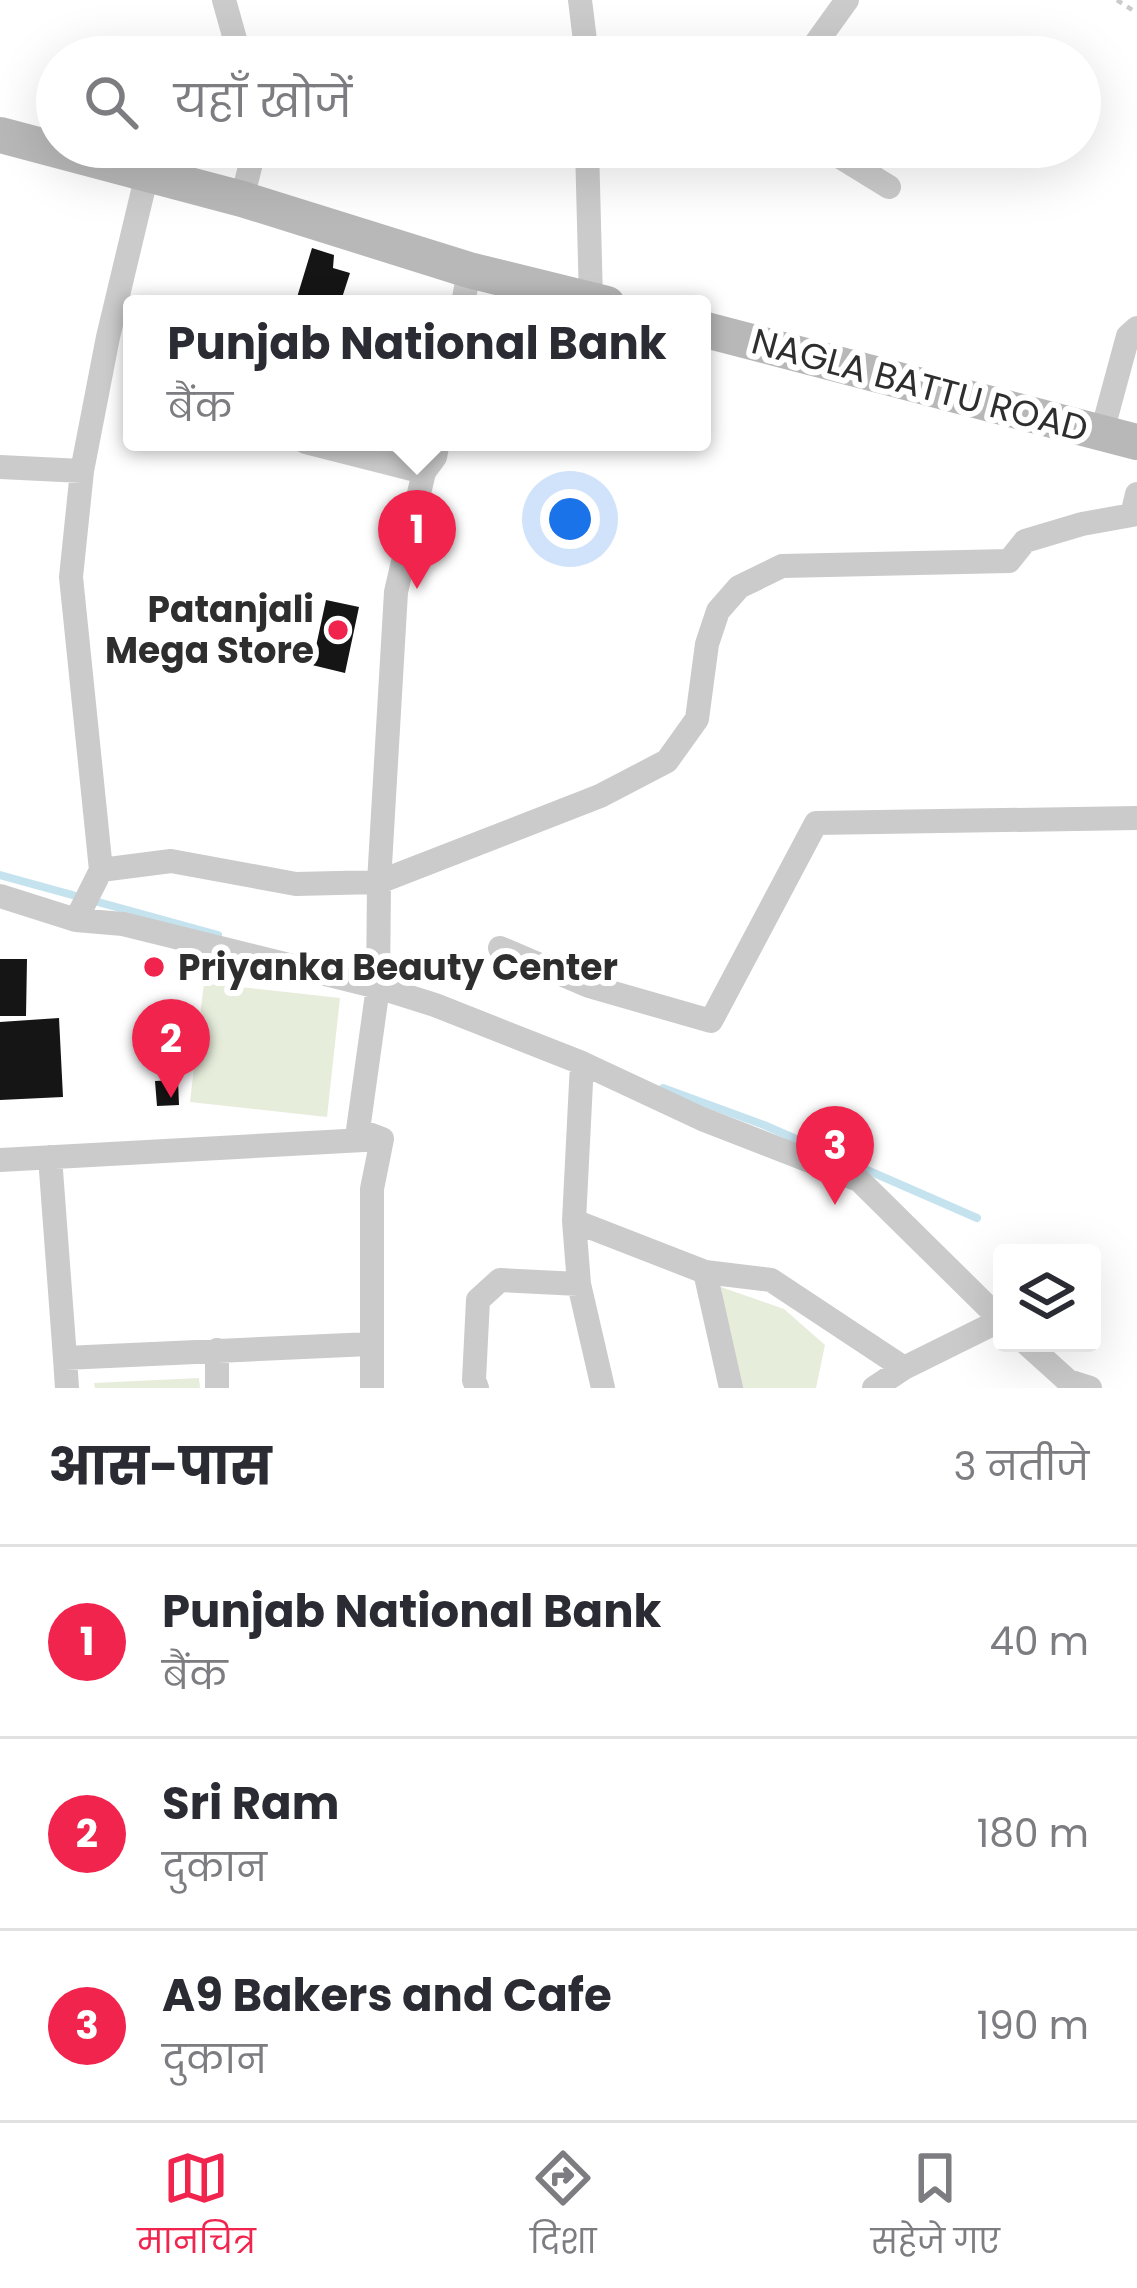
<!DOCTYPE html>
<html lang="hi">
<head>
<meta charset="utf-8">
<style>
	body { margin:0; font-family:Poppins,"Noto Sans Devanagari",sans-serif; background:#f2f2f3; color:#2b2b33 }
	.controls { position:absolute; right:36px; bottom:36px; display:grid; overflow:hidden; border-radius:12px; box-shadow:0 12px 48px #0002 }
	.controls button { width:108px; height:108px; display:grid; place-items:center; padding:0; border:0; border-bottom:3px solid #e1e1e2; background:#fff; color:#2b2b33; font:60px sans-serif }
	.you { position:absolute; left:570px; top:519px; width:42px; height:42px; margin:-30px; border:9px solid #fff; border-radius:50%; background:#1a73e8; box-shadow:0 0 0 18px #1a73e833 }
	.badge { display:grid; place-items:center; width:78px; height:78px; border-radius:50%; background:#f1244e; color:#fff; font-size:39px; font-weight:700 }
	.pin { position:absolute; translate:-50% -99px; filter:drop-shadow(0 3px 6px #0008) }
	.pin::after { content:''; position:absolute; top:63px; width:42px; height:36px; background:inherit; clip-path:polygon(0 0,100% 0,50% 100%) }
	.popup { position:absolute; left:123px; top:295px; width:588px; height:156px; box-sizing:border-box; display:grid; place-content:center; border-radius:12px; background:#fff; filter:drop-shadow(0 3px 9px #0005); font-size:39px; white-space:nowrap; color:#7c7c81 }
	.popup b { font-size:45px; color:#2b2b33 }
	.popup::after { content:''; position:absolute; left:50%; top:100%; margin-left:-24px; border:24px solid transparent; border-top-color:#fff }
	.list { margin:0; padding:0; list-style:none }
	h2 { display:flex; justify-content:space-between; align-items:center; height:156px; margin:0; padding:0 48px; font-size:51px }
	h2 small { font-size:39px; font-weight:400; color:#7c7c81 }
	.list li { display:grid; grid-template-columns:78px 1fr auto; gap:36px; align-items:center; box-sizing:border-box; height:192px; padding:0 48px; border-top:3px solid #e1e1e2 }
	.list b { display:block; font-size:45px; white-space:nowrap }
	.list p { margin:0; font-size:39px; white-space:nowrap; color:#7c7c81 }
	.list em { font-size:39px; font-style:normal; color:#7c7c81 }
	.icon { flex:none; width:66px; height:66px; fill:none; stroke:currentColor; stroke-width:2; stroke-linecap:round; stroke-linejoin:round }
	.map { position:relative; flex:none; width:1137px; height:1388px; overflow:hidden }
	.search { position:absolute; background:#fff; box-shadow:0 12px 48px #0002; left:36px; right:36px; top:36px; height:132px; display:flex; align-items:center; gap:30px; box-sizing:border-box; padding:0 42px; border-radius:66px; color:#7c7c81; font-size:45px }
	.sheet { height:732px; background:#fff }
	nav { display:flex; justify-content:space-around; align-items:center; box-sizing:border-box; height:168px; border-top:3px solid #e1e1e2; background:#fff; font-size:33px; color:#7c7c81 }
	nav a { display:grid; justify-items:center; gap:6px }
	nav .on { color:#f1244e }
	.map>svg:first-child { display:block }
	.green { fill:#e7eddb }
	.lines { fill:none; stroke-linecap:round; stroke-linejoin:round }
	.stream { stroke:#c5e3ee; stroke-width:8 }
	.building { fill:#151515 }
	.path { stroke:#cbcbcb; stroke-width:4.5; stroke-dasharray:6 6; stroke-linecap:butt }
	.street { stroke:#cbcbcb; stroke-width:24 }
	.secondary { stroke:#b8b8b8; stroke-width:36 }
	.poi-dot { fill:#f1244e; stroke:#fff; stroke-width:4.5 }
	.labels { text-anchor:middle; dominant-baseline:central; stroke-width:12; stroke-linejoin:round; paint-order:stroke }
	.street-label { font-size:36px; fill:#2e2e2e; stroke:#fff }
	.poi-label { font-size:36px; font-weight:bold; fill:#2e2e2e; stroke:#fff; text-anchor:end }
</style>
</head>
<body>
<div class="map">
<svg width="1137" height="1388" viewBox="0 0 1137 1388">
	<rect width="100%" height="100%" fill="#fff"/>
	<path class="green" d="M204 983 340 998 327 1117 190 1102Z
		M721 1287 784 1309 825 1345 816 1388H731Z
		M199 1378 200 1388H95L94 1383Z"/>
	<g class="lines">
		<path class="stream" d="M0 875 218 935
			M663 1088 764 1125 977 1218"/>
	</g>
	<path class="building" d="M312 248 334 255 333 268 350 273 340 304H295Z
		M326 600 359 607 345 673 312 665Z
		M0 959H27L26 1016H0Z
		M59 1018 63 1097 0 1100V1022Z
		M178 1080 179 1105 157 1106 155 1081Z"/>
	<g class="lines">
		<path class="path" d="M1117 0 1137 13"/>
		<path class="street" d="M224 0 240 57
			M580 0 587 57
			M620 57 666 49 679 57
			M806 57 847 0
			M587 147 591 300
			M824 147 889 187
			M242 199 255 147
			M463 304 469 270
			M1102 432 1128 336 1137 328
			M306 442 424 472
			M0 467 82 471
			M101 870 171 861 296 884 379 882 600 796 667 761 697 719 707 644 718 611 739 587 782 566 1009 561 1025 541 1082 524 1132 515 1137 494
			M0 896 76 920 123 924 378 987 435 1005 582 1063 702 1119 859 1180 1002 1321
			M76 920 101 870 71 577 82 471 108 337 147 174
			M500 948 589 986 711 1021 816 823 1137 818
			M582 1063 574 1221 705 1272 771 1280 904 1368 1001 1320
			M50 1157 65 1358 370 1344
			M0 1160 382 1139 358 1130 378 987 379 882 396 592 424 472 435 457 438 442
			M574 1221 579 1284 603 1388
			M705 1272 731 1388
			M1026 1343 1068 1381 1090 1388
			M65 1358 67 1388
			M217 1388V1350
			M372 1388V1189L382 1139
			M477 1388 474 1380 478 1300 500 1280 579 1284
			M874 1388 904 1368"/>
		<path class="secondary" d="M0 135 242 199 469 270 607 304
			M702 329 1137 442"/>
	</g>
	<g class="poi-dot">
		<circle cx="338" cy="630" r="12"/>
		<circle cx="154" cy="967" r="12"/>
	</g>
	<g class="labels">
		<g class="street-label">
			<text transform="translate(920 385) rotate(15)">NAGLA BATTU ROAD</text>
		</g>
		<g class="poi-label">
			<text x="314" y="609">Patanjali<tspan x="314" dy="41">Mega Store</tspan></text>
			<text x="178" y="967" text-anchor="start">Priyanka Beauty Center</text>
		</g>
	</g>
</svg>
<div class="controls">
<button><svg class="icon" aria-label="layers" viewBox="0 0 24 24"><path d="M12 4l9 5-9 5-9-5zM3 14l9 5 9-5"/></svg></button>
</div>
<div class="you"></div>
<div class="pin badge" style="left:417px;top:589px">1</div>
<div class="popup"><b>Punjab National Bank</b>बैंक</div>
<div class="pin badge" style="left:171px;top:1098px">2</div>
<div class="pin badge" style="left:835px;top:1205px">3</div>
<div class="search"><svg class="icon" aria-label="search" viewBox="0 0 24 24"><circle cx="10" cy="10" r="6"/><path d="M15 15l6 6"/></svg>यहाँ खोजें</div>
</div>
<section class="sheet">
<h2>आस-पास<small>3 नतीजे</small></h2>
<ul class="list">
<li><span class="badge">1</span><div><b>Punjab National Bank</b><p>बैंक</p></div><em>40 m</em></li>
<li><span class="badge">2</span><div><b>Sri Ram</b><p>दुकान</p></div><em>180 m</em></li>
<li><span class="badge">3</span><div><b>A9 Bakers and Cafe</b><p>दुकान</p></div><em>190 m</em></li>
</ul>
</section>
<nav>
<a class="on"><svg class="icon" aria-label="map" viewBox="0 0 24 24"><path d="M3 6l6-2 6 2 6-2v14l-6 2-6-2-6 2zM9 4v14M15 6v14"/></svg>मानचित्र</a>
<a><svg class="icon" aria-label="directions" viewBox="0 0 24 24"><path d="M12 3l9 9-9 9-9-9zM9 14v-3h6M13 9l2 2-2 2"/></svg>दिशा</a>
<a><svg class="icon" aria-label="saved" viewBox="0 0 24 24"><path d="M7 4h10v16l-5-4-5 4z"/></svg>सहेजे गए</a>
</nav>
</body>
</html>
